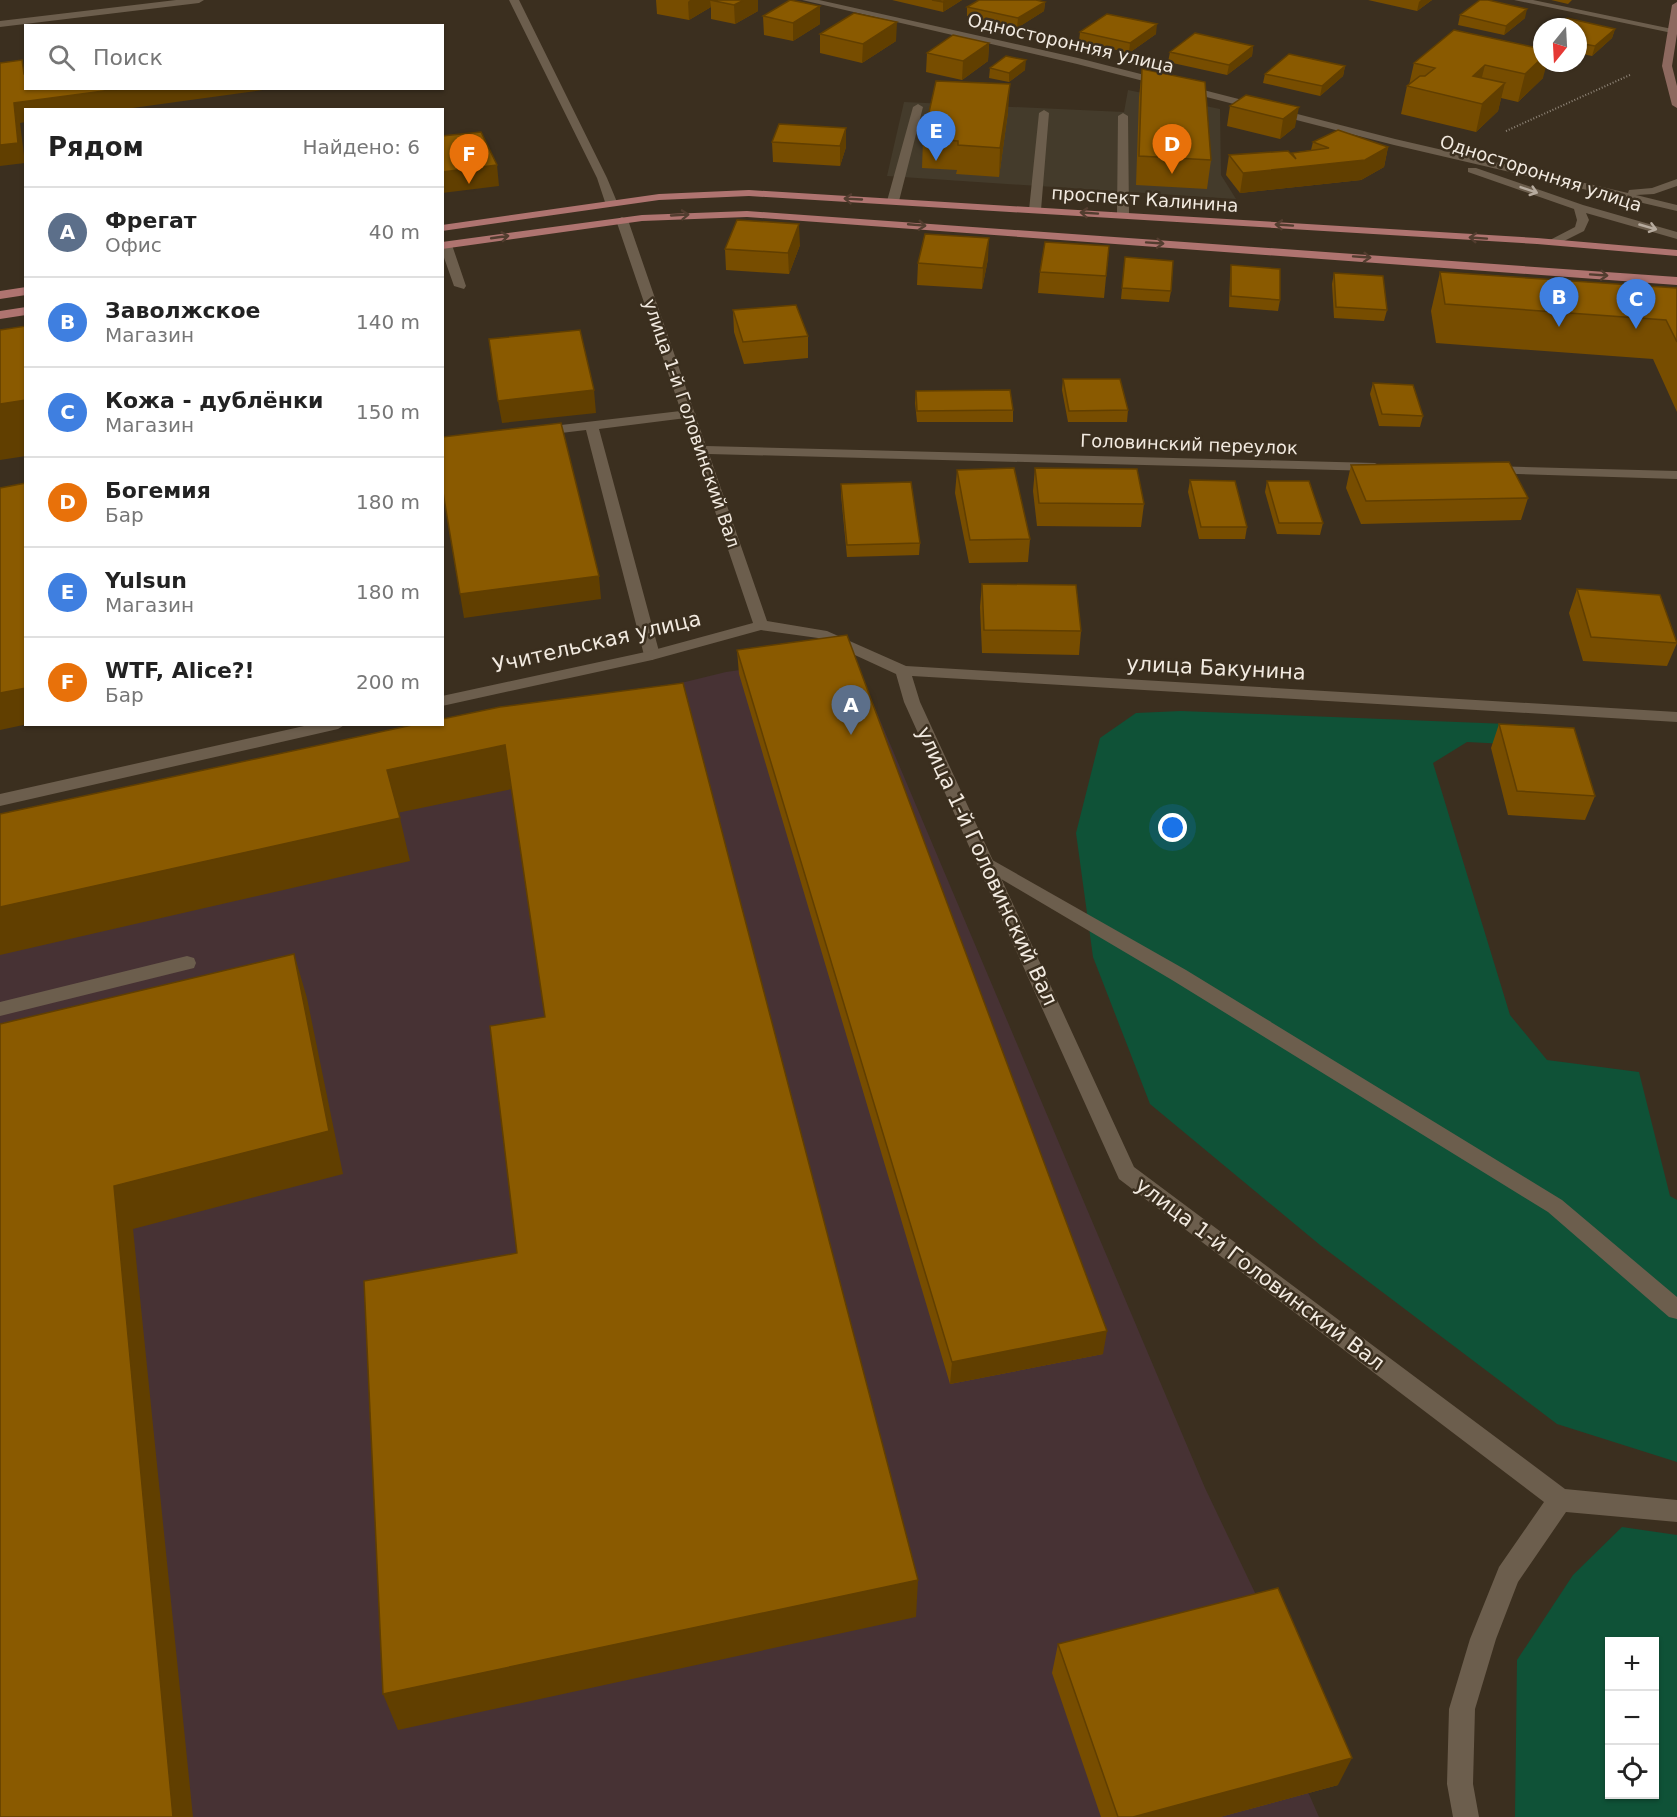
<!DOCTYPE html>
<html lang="ru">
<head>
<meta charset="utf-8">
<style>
	body { margin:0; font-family:"DejaVu Sans",sans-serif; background:#f6f6f6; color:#222 }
	.controls { position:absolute; right:18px; bottom:18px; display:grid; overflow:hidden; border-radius:0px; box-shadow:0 2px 4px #0004 }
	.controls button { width:54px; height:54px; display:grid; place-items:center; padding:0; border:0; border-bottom:2px solid #e0e0e0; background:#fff; color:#222; font:30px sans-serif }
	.compass { position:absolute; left:1533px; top:18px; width:54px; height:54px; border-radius:50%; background:#fff; box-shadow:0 2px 4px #0004; rotate:198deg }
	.you { position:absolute; left:1173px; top:828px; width:21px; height:21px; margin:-15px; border:4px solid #fff; border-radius:50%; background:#1a73e8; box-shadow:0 0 0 9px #1a73e833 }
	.badge { display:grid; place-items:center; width:39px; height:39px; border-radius:50%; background:#0b8043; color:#fff; font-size:20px; font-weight:700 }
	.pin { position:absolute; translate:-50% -50px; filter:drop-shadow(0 2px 3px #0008) }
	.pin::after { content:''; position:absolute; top:32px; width:21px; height:18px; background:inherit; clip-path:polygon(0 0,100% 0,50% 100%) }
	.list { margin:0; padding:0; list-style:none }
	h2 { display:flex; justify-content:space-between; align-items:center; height:78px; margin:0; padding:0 24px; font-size:26px }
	h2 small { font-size:20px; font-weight:400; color:#767676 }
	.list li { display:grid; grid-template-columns:39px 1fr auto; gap:18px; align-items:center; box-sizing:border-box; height:90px; padding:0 24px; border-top:2px solid #e0e0e0 }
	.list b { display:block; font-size:22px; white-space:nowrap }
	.list p { margin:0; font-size:20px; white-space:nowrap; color:#767676 }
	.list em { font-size:20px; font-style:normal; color:#767676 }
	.icon { flex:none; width:33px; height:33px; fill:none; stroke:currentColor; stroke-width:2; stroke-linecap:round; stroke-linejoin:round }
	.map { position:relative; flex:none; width:1677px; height:1817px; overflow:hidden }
	.search { position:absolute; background:#fff; box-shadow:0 2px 4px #0004; left:24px; top:24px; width:420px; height:66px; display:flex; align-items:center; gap:15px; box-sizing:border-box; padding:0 21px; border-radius:0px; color:#767676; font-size:22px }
	.panel { position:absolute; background:#fff; box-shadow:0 2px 4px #0004; left:24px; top:108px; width:420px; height:618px; border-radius:0px }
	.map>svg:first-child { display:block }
	.commercial { fill:#443b2b }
	.industrial { fill:#473234 }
	.green { fill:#0f5237; fill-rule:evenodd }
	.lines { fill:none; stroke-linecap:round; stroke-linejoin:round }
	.path { stroke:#91877a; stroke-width:2; stroke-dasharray:1 2; stroke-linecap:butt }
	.service { fill:#6c5e4d; fill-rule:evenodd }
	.minor { fill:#6c5e4d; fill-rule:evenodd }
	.tertiary { fill:#6c5e4d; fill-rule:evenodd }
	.secondary { fill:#8d695f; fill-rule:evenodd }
	.primary { fill:#af7470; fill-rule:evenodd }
	.wall { fill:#774d00 }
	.shaded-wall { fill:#613f00 }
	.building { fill:#8a5a00; stroke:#613f00; stroke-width:1.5 }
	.oneway { stroke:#b6ab9e }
	.oneway2 { stroke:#523d2f }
	.labels { text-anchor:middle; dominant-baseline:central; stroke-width:5; stroke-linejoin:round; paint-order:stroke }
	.far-street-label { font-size:18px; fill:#f2eae0; stroke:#3b2f1f }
	.street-label { font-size:21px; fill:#f2eae0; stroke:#3b2f1f }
</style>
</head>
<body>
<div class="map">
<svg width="1677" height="1817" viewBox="0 0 1677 1817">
	<rect width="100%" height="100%" fill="#3b2f1f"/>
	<path class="commercial" d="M1128 90 1220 109 1221 175 1236 199 887 176 904 102 1124 112Z"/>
	<path class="industrial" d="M852 654 1205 1488 1267 1618 1308 1792 1319 1817H0V849L726 672Z"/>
	<path class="green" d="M1181 711 1533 725 1544 746 1467 742 1433 763 1510 1015 1547 1060 1639 1072 1670 1196 1677 1200V1462L1557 1424 1320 1245 1150 1104 1093 957 1076 833 1100 738 1136 713Z
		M1622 1527 1677 1535V1817H1515L1517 1660 1573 1575ZM1610 1642H1654V1794H1610Z"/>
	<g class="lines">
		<path class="path" d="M1506 131 1630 75"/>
		<path class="service" d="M918 104 923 107 899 201 889 203 887 201 913 107Z
			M1044 110 1049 113 1041 210 1035 213 1029 210 1039 113Z
			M1123 113 1128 116 1129 215 1123 218 1117 215 1118 116Z
			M442 242 452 245 466 286 464 289 454 286 442 252Z
			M689 410 696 414 694 417 599 429 660 655 652 660 644 655 586 430 561 433 554 429 561 425Z
			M987 857 1186 970 1562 1200 1677 1297V1319L1669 1317 1548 1212 1172 980 981 867 978 863 981 859Z
			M187 956 194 958 196 963 194 968 0 1016V1002Z"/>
		<path class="minor" d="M509 0H519L607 178 617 202 615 204 605 202 597 178Z
			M1514 0H1533L1677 30 1672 33Z
			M622 217 628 220 706 446 1375 463 1382 467 1375 471 709 454 767 621 827 631 906 666 1677 712V722L912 676 920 702 1134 1167 1565 1489 1677 1500V1522L1566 1512 1518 1582 1496 1639 1475 1709 1473 1784 1479 1817H1453L1447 1784 1449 1709 1470 1639 1499 1567 1544 1502 1119 1179 904 702 896 674 818 638 761 630 652 660 442 706V696L650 651 753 623 616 220Z
			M1490 466 1677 471V479L1485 473 1483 470Z
			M313 724H346L338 729 0 806V794Z"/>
		<path class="tertiary" d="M176 0H204L199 3 0 27V21Z
			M802 0H819L1078 58 1395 139 1628 193 1629 190 1652 188 1677 179V186L1654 194 1636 195 1677 205V211L1394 145 1077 64Z
			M1468 168H1476L1583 205 1677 232V239L1586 213 1589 220 1584 231 1556 245H1548V241L1575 227 1577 220 1574 209 1468 172Z"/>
		<path class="secondary" d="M1677 2V34L1672 66 1677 86V108L1672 105 1662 66 1672 5Z"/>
		<path class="primary" d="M749 190 1537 238 1677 250V256L1537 244 749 196 659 200 442 231V225L659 194Z
			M747 211 1677 277V285L747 217 642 221 442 249V242L642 215Z
			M26 287V295L0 299V291Z
			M26 307V315L0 319V311Z"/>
	</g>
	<path class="wall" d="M656 0H758V11L735 24 711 19V7L689 20 657 14Z
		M892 0H962L943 12Z
		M1368 0H1432L1417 11Z
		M1551 0H1572L1568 4Z
		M1045 2 1044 11 1017 28 967 16V7Z
		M1460 15 1525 18 1504 35 1458 25Z
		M763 16 820 24 793 41 764 35Z
		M1578 27 1615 29 1612 38 1592 56 1578 53Z
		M1454 30 1543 78 1518 102 1501 98 1498 111 1476 132 1401 114 1407 86 1409 85 1414 63Z
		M1080 32 1156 34 1129 53 1079 41Z
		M820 34 896 41 862 63 820 53Z
		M989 43 988 61 962 80 926 72 927 53Z
		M1253 46 1252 56 1227 75 1168 62 1170 52Z
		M1345 66 1343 76 1320 96 1263 83 1265 74Z
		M990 68 1025 70 1009 82 989 78Z
		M1142 69 1211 160 1207 189 1136 185 1139 97Z
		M1246 95 1295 127 1280 139 1227 126 1230 106Z
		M1008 112 999 177 956 174 957 170 922 168 923 139Z
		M779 124 846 147 840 166 773 162 772 142Z
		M1313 142 1388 147 1384 167 1361 180 1240 193 1226 175 1229 155H1292V153L1311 150Z
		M800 245 789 274 726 270 725 249Z
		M1109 246 1104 298 1038 293 1040 272Z
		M1125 257 1171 291 1169 302 1121 299Z
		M988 259 982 289 917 285 918 263Z
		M1231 265 1280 300 1278 311 1229 307 1230 276Z
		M1440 272 1677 288V412L1653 359 1436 343 1431 311Z
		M1334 273 1387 310 1384 321 1334 318 1332 284Z
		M733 310 808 336V358L744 364 734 332Z
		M1063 379 1128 410 1127 422H1068L1062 390Z
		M1373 383 1423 416 1420 427 1379 426 1370 394Z
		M916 391 1013 410V422H917L915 403Z
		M1351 465 1528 498 1521 520 1361 524 1346 488Z
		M1035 468 1144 504 1141 527 1037 526 1033 491Z
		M957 470 1030 539 1028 562 969 563 955 493Z
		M1190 480 1247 527 1245 539H1199L1188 492Z
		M1267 481 1323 523 1320 535 1277 534 1265 492Z
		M841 484 920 543 919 555 847 557 841 495Z
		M982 584 1081 631 1079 655 982 653 980 607Z
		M1577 589 1677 643 1667 666 1583 661 1569 613Z
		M737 650 1103 1354 950 1384 739 674Z
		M1499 724 1595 796 1585 820 1508 815 1491 748Z
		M1058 1644 1338 1785 1220 1817H1101L1052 1673Z"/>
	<path class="shaded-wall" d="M690 0H716H710L711 7 689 20 688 2Z
		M744 0H758V11L735 24 734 5Z
		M947 0H962L943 12V2Z
		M1421 0H1432L1417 11 1419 2Z
		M1045 2 1044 11 1017 28 1018 18Z
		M820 6V24L793 41V23Z
		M1527 9 1525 18 1504 35 1506 26Z
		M897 22 896 41 862 63 863 44Z
		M1157 24 1156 34 1129 53 1130 43Z
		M1615 29 1612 38 1592 56 1595 46Z
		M989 43 988 61 962 80 963 61Z
		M1253 46 1252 56 1227 75 1229 65Z
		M1542 58V63H1547L1543 78 1518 102 1525 74Z
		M1026 60 1025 70 1009 82V73Z
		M1485 65 1478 93 1473 76Z
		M1345 66 1343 76 1320 96 1322 86Z
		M1505 83 1498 111 1476 132 1482 104Z
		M1010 84 1008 112 999 177 1000 148Z
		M126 88H277L118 110H26V122L20 123 25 163 0 166V145L14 103Z
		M1299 107 1295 127 1280 139 1283 119Z
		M846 128V147L840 166V146Z
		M1388 147 1384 167 1361 180 1240 193 1243 173Z
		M497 165 499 186 442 193V172Z
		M799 224 800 245 789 274 788 253Z
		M989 238 988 259 982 289 983 268Z
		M594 390 596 413 502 423 498 401Z
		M26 400V456L0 460V404Z
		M442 485 445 501H442Z
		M599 576 601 599 464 618 460 594Z
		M26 688V724H28L0 730V693Z
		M505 745 512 789 397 813 387 770Z
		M400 818 410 861 0 955V907Z
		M294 954 307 998 343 1174 133 1229 193 1817H173L114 1186Z
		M1107 1331 1103 1354 950 1384 952 1362Z
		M918 1580 916 1617 398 1730 383 1694Z
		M1352 1758 1338 1785 1220 1817H1133Z"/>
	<path class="building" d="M710 0H744L734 5Z
		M790 0 820 6 793 23 763 16Z
		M932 0H947L943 2Z
		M979 0H1036L1045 2 1018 18 967 7Z
		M1480 0H1488L1527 9 1506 26 1460 15Z
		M854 13 897 22 863 44 820 34Z
		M1107 14 1157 24 1130 43 1080 32Z
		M1567 18 1615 29 1595 46 1578 43V27H1557Z
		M1454 30 1542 49V58L1525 74 1485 65 1473 76 1505 83 1482 104 1407 86 1420 76H1425L1435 68 1414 63Z
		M1195 33 1253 46 1229 65 1170 52Z
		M953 35 989 43 963 61 927 53Z
		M1289 54 1345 66 1322 86 1265 74Z
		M1006 56 1026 60 1009 73 990 68Z
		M22 60 24 74H26V88H126L14 103 18 143 0 145V63Z
		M1142 69 1205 82 1211 160 1139 156Z
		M936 81 1010 84 1000 148 958 145V141L923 139Z
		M1246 95 1299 107 1283 119 1230 106Z
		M779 124 846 128 840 146 772 142Z
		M1338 130 1388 147 1365 160 1243 173 1229 155 1288 151 1296 159 1292 153 1329 148 1313 142Z
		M481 132 497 165 442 172V136Z
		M737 220 799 224 788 253 725 249Z
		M925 234 989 238 983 268 918 263Z
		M1045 242 1109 246 1106 276 1040 272Z
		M1125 257 1173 261 1171 291 1122 288Z
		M1231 265 1280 269V300L1231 296Z
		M1440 272 1677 288V342L1666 320 1445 304Z
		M1334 273 1383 276 1387 310 1336 307Z
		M796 305 808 336 743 342 733 310Z
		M26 326V400L0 404V330Z
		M580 330 594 390 498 401 489 339Z
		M1063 379H1120L1128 410 1069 411Z
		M1373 383 1413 385 1423 416 1382 414Z
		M1010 390 1013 410 917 411 916 391Z
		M561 423 599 576 460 594 442 486V434L443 437Z
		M1509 462 1528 498 1366 501 1351 465Z
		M1014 468 1030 539 970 540 957 470Z
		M1035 468 1137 469 1144 504 1039 503Z
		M1190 480 1235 481 1247 527H1201Z
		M1267 481H1309L1323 523H1279Z
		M911 482 920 543 847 545 841 484Z
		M26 483V688L0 693V488Z
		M982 584 1076 585 1081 631 984 630Z
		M1577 589 1660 595 1677 643 1591 637Z
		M847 635 1107 1331 952 1362 737 650Z
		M683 683 918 1580 383 1694 364 1281 517 1253 490 1026 545 1017 505 745 387 770 400 818 0 907V814L417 724H442V719L500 707Z
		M1499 724 1574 728 1595 796 1517 791Z
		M294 954 329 1131 114 1186 173 1817H0V1024Z
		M1278 1588 1352 1758 1133 1817H1118L1058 1644Z"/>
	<defs><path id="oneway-shaft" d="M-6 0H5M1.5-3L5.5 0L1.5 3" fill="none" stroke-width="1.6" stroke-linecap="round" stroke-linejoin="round" transform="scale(1.5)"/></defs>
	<g class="oneway">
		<use href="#oneway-shaft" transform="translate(1529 190) rotate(19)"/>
		<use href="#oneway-shaft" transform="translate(1648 227) rotate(16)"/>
	</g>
	<g class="oneway2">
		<use href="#oneway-shaft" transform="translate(853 199) rotate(-177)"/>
		<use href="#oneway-shaft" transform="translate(1089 213) rotate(-176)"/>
		<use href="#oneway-shaft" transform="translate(680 215) rotate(-3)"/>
		<use href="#oneway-shaft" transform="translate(917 225) rotate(5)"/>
		<use href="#oneway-shaft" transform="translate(1284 225) rotate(-176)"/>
		<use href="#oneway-shaft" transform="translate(500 237) rotate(-8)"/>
		<use href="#oneway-shaft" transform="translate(1478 238) rotate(-176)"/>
		<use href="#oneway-shaft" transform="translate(1155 243) rotate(4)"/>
		<use href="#oneway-shaft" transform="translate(1362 257) rotate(4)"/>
		<use href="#oneway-shaft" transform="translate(1599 275) rotate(4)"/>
	</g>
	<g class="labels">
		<g class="far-street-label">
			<text transform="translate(1071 43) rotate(13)">Односторонняя улица</text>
			<text transform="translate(1541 173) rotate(18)">Односторонняя улица</text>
			<text transform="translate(1145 199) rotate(4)">проспект Калинина</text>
			<text transform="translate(692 423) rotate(71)">улица 1-й Головинский Вал</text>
			<text transform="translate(1189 444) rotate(2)">Головинский переулок</text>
		</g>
		<g class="street-label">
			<text transform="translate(597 642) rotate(-13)">Учительская улица</text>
			<text transform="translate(1216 668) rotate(3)">улица Бакунина</text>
			<text transform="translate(987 866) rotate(65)">улица 1-й Головинский Вал</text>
			<text transform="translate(1260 1274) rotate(37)">улица 1-й Головинский Вал</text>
		</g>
	</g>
</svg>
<div class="controls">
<button>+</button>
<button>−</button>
<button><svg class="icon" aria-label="locate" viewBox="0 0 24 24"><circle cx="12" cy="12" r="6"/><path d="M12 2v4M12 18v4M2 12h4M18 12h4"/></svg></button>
</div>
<svg class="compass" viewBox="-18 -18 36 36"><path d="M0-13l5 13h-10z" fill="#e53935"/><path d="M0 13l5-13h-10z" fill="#767676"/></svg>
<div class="you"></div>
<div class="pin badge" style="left:851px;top:735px;background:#5c6f8a">A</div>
<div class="pin badge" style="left:1559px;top:327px;background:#3f7fe0">B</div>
<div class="pin badge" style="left:1636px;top:329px;background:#3f7fe0">C</div>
<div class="pin badge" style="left:1172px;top:174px;background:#e8710a">D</div>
<div class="pin badge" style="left:936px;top:161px;background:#3f7fe0">E</div>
<div class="pin badge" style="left:469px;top:184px;background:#e8710a">F</div>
<div class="search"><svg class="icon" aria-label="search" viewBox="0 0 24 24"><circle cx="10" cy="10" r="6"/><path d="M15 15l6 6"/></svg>Поиск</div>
<section class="panel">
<h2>Рядом<small>Найдено: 6</small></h2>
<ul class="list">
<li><span class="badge" style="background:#5c6f8a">A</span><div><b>Фрегат</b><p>Офис</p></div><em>40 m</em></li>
<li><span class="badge" style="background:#3f7fe0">B</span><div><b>Заволжское</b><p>Магазин</p></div><em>140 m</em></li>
<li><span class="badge" style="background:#3f7fe0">C</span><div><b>Кожа - дублёнки</b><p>Магазин</p></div><em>150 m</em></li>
<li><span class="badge" style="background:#e8710a">D</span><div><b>Богемия</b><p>Бар</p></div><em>180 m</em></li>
<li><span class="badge" style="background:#3f7fe0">E</span><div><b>Yulsun</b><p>Магазин</p></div><em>180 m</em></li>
<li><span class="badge" style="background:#e8710a">F</span><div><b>WTF, Alice?!</b><p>Бар</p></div><em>200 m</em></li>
</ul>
</section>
</div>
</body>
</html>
